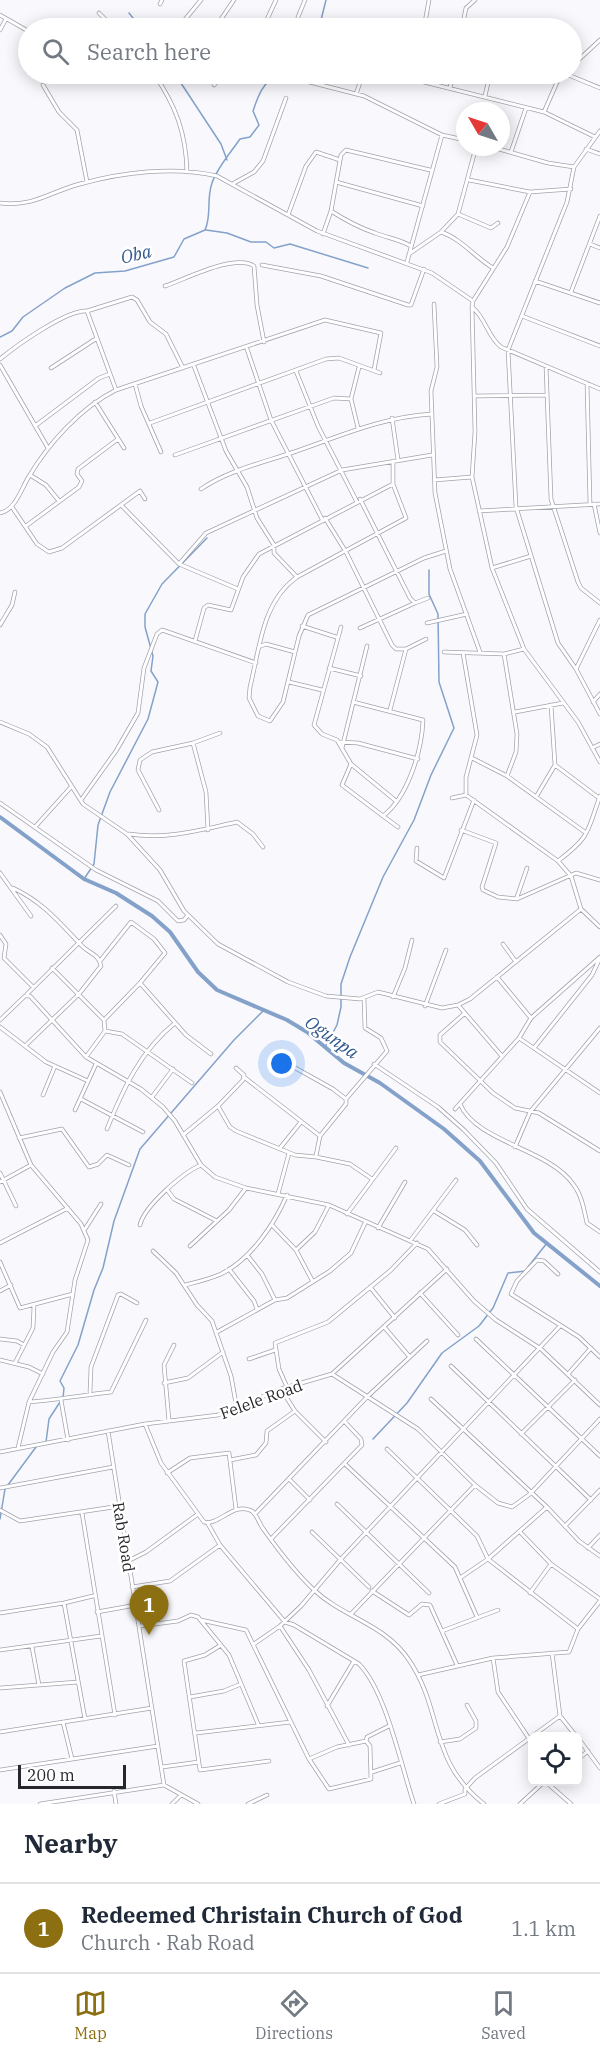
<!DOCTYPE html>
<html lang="en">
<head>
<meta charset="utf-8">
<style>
	body { margin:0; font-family:"IBM Plex Serif",serif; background:#f2f2f3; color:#1f2937 }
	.controls { position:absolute; right:18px; bottom:18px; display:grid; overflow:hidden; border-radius:9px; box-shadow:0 3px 15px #0003 }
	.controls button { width:54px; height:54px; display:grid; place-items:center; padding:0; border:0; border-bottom:2px solid #e0e1e3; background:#fff; color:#1f2937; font:30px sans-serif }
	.compass { position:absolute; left:456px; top:102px; width:54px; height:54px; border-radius:50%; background:#fff; box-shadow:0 3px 15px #0003; rotate:309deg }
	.scale { position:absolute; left:18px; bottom:15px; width:108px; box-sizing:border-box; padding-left:6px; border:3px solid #26272a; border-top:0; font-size:16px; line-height:21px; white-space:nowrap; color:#26272a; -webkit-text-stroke:4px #fff; paint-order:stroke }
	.you { position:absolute; left:282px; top:1064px; width:21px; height:21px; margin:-15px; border:4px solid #fff; border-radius:50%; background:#1a73e8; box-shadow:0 0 0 9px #1a73e833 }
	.badge { display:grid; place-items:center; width:39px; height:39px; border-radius:50%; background:#8b6f11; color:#fff; font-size:20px; font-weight:700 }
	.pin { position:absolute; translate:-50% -50px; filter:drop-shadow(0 2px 3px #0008) }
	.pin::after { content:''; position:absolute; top:32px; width:21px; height:18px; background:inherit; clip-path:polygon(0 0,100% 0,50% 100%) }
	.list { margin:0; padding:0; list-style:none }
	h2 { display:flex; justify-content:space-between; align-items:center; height:78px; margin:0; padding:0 24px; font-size:26px }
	h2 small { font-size:20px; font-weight:400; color:#747a83 }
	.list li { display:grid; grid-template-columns:39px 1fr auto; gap:18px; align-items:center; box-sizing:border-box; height:90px; padding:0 24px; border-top:2px solid #e0e1e3 }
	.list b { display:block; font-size:22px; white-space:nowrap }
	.list p { margin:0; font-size:20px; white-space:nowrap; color:#747a83 }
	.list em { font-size:20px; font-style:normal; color:#747a83 }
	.icon { flex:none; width:33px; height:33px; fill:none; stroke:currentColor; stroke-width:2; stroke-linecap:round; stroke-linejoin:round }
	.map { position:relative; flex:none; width:600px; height:1804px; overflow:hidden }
	.search { position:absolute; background:#fff; box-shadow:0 3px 15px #0003; left:18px; right:18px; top:18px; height:66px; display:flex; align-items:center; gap:15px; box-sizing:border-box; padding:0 21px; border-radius:33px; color:#747a83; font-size:22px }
	.sheet { height:168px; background:#fff }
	nav { display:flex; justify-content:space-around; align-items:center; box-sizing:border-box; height:84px; border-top:2px solid #e0e1e3; background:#fff; font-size:16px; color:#747a83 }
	nav a { display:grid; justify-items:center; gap:3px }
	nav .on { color:#8b6f11 }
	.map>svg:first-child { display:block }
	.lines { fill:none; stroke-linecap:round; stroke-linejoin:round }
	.stream { stroke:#84a1ca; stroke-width:1.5 }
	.canal { stroke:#84a1ca; stroke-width:4 }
	.street-casing { stroke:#a2a4ad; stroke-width:4.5 }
	.street { stroke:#fff; stroke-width:3 }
	.labels { text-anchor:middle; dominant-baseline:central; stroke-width:5; stroke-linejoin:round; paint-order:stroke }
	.street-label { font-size:16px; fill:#26272a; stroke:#fff }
	.water-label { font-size:18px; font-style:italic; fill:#2f578d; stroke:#fff }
</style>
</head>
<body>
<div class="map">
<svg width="600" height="1804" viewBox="0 0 600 1804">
	<rect width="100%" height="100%" fill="#f9f9fd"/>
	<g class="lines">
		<path class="stream" d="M129 13 141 28
			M319 28 326 0
			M175 74 221 144 227 160
			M206 230 227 233 251 242H266L274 248 290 244 368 268
			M0 337 12 331 23 317 65 288 95 273 125 271 174 257 184 239 205 230C212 215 206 200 212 183 217 168 231 152 240 139L250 137 259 125 253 111C258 96 263 82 278 74
			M84 879 94 864 98 825 110 792 148 719 158 682 151 671 153 656 145 627V614L162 584 207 538
			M325 1047 337 1025 341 1007V984L350 957 383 877 414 820 431 775 454 728 439 682 438 614 429 594V570
			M528 1267 547 1243
			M63 1398 64 1388 60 1381 78 1345 94 1290 103 1268 114 1221 140 1149 234 1040 264 1010
			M373 1439 407 1403 442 1353 479 1326 493 1308 508 1273 526 1271
			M46 1442 49 1419 60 1402
			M0 1519 5 1489 36 1447"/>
		<path class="canal" d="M0 817 84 879 116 893 152 916 170 932 198 972 217 990 287 1020 307 1032 344 1063 380 1083 444 1129 480 1161 534 1233 600 1286"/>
		<defs>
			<path id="street" d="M160 4 162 0
				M99 13 114 28
				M0 15 28 31
				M298 17 305 0
				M178 28 201 0
				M215 28 234 0
				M263 28 276 0
				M424 28 429 0
				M462 28 466 8 475 0
				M0 30 6 19
				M572 66 600 40
				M154 74C176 106 186 133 187 172
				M415 74 424 82 544 112 595 137
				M566 74 600 88
				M290 77 364 96 442 135 465 140
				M43 85 59 112 77 130 87 182
				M214 85 224 74
				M450 88 453 74
				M356 94 363 74
				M485 96 490 74
				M544 112 558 80 564 74
				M600 131 574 167 567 202 508 350 516 507 558 643 576 669 600 714
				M492 147 548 163 574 167
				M586 149 600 154
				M511 152 526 108
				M469 180 530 192 571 189
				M336 182 423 206
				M234 183 254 172 263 161 286 98
				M0 203C35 207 49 192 80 184 123 172 174 166 217 176L317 231 432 273 473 301 472 307C486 318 487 336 501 347L600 389
				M331 211C345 220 360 228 375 233 388 238 399 239 411 246
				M458 214 491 228 498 223
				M288 215 306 166 316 152 340 160
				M441 232C460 238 475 257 493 268
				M323 234 331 211 341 155 346 150 430 170
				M590 244 600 248
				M409 254 441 232 458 214 476 147
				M407 262 442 135
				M262 265 321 276 408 305H411L424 269
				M535 281 600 303
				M165 286C186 279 235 253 254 266L257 305 264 342
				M571 292 600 216
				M473 301 507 247 530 192
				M434 304 437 367 431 391 435 493 450 569 480 652
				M472 307 475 432 472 477 492 568 524 649 578 722 600 762
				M87 311 116 390
				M522 316 600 346
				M247 349 271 420 323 521
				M0 359C16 346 67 309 87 311L132 297 137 300 150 322 166 334 183 368
				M0 365 48 448
				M194 366 226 451 247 487 257 518 274 545V553L297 577
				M546 366 551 499 578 582 581 588 600 603
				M51 368 97 338
				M296 371 318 426 357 502
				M587 383 590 504
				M135 384 141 406 161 452
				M475 396 546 395
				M95 402 124 448
				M392 418 398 460
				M150 423 326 359 339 358 380 373
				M35 426 99 378 110 374
				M358 428 351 399 359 367
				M175 455 334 398 351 399
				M393 461V484L406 518 297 577C262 602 260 647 250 687L249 698 258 716 270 721 283 702 299 636 308 615 424 558 446 551
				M30 475 46 485 59 501
				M434 480 472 477
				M201 489C227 471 261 463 291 453 338 437 381 417 432 414
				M360 499 410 598 415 603 428 598
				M594 504 600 533
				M121 505 179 564 238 589
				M12 507 37 544 49 552 62 548 140 491 145 499
				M479 511 600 504
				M0 513C15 510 21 490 28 478 48 444 80 408 116 390L325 320 381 333 374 370
				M325 518 346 552 392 645 396 649H406
				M26 526 79 487 82 481 77 474 78 469 118 439
				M179 564 206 533 342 470 432 455
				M492 568 531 556
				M427 623 467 614
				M0 625 12 605 15 592
				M302 626 336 637
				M341 627 314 725 322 734 337 740 351 764 342 785 383 816C408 797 422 750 423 720L353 702
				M360 628 415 603
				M195 641 204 608 208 605 231 610 243 577 259 554 393 484
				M261 646 266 644 295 652
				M444 652 504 654 524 649
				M463 653 477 735 466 777V795
				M504 654 517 734 516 752 507 776
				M329 668 361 676
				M576 669 600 620
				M289 682 322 690
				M593 702 600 694
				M390 710 406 649 426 639
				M515 712 563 703
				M0 722 29 734 47 747 83 804 127 834 160 870 184 911 218 944 288 982 326 996 360 999 378 992 442 1008 458 1005 470 999 581 909 600 927
				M339 742 358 743 418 759
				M193 743 206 792 208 830
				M342 748 367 646
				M592 748 600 744
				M472 758 507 776 586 833
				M351 764 396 801
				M555 765 599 798
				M536 797 555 765 551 705
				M452 798 466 795 558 861 571 876 581 909
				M81 800 116 751 138 713 144 668 157 634 162 630 168 632 256 663
				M0 803 96 870 158 901 178 921 184 920 188 915
				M159 810 138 770 140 760 152 752 193 743 220 733
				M383 816 398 827
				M35 827 71 787
				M461 830 496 843 482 887 483 890 498 897 517 899 576 873 600 880
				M129 834C166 840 200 830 237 822L253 834 263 847
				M417 848 416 861 444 878 474 800
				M558 861C591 836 587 832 600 796
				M0 873 31 916
				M13 888C43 902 60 923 82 946 90 954 99 954 101 966L79 994 25 1046
				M517 897 527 868
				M0 935 6 944 4 958 33 987
				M503 944 516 962
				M52 968 104 1020
				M497 977 530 1017
				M140 983 186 1035 211 1054
				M27 994 116 906
				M393 997 405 968 412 940
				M458 1005 501 1055
				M425 1006 446 950
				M465 1013 440 1035V1042L493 1093 515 1108 539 1113 600 1151
				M0 1020 25 996H30L86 1057 141 1089 163 1107 175 1121 201 1165 215 1177 246 1188 329 1205 428 1249 474 1301 496 1320 541 1349 600 1405
				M0 1027 46 1062 88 1081
				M105 1031 122 1034 192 1083
				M519 1038 600 1093
				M534 1048 592 975 600 958
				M274 1056 333 1089 346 1099V1104L320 1136 316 1156
				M86 1057 105 1031 104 1020 140 983 165 953 154 939 131 922 100 961
				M374 1064 438 1107 464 1130 496 1163 527 1209 600 1272
				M244 1077 320 1136
				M0 1092 31 1165 81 1224 88 1240 75 1280 67 1332 53 1352 29 1402 18 1448
				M43 1095 55 1066
				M152 1097 173 1069
				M81 1099 143 1132
				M346 1099 387 1051 381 1038 365 1028 364 998
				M460 1104C476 1142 549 1149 573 1184 582 1195 584 1210 587 1223L600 1232
				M218 1106 230 1127 236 1131 295 1155 316 1157 350 1164 372 1179
				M455 1109 519 1038 531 1018 600 957
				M75 1110 96 1064
				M107 1129C123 1089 141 1050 175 1023
				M183 1135 218 1106 243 1080 244 1075 236 1068
				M19 1138 62 1129 89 1167 98 1164 107 1155 129 1165
				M515 1147 530 1112 600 1028
				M280 1148 301 1122
				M0 1173 16 1206
				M0 1182 31 1165
				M168 1191 174 1199 217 1221
				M278 1194 289 1153
				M434 1211 465 1230 477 1245
				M347 1214 396 1148
				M140 1225C144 1206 184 1172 201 1165
				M272 1225 296 1250 313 1282
				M378 1228 405 1182
				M85 1229 101 1204
				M410 1241 456 1180
				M0 1243 68 1208
				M190 1246 229 1210 246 1188
				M296 1250 315 1232 329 1205
				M153 1251 176 1273 197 1305 212 1321 231 1376 237 1409
				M247 1255 262 1274 275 1300
				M0 1262 20 1308 73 1294
				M229 1269 254 1301 257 1309
				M558 1274 544 1261 537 1260 517 1281 511 1294 579 1337 600 1357
				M185 1285C197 1282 210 1279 221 1274 251 1259 274 1225 287 1195
				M370 1287 395 1318
				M0 1291 11 1285
				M420 1293 458 1335
				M385 1328 409 1356
				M217 1332 275 1300 287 1298 330 1271 351 1253 365 1223
				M0 1339 17 1341 24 1345
				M476 1339 600 1456
				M249 1359 275 1350
				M0 1360 29 1367 43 1374
				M15 1363 33 1328 34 1306
				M451 1366 591 1500
				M332 1374 418 1429 475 1485 498 1503 512 1507 530 1494 600 1419
				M568 1374 591 1348
				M164 1383 188 1378 223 1352
				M287 1387 279 1369 275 1343 328 1322 391 1270 417 1243
				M281 1389 295 1411 326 1442
				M90 1392 91 1367 118 1295 121 1294 137 1303
				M431 1399 547 1507 579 1541 600 1556
				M61 1400 68 1440
				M29 1402C57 1400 84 1395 111 1392L146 1320
				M169 1421 164 1365 174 1345
				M145 1424 161 1463 204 1522C219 1526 234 1501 252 1511 258 1516 259 1524 264 1530 279 1551 295 1572 314 1590 344 1618 385 1624 409 1660 444 1712 428 1760 484 1804
				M108 1431 164 1785
				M521 1434 575 1380
				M387 1449 477 1536 488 1559 578 1629
				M0 1452 145 1424 218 1415 281 1389 332 1374 447 1269
				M230 1460 256 1455 266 1443 267 1431 295 1411
				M345 1464 455 1567 477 1617
				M167 1473 190 1458 229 1453 236 1509
				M289 1479 310 1500
				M0 1488 113 1467
				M337 1504 429 1593
				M0 1510 20 1521 120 1506
				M82 1513 115 1715
				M255 1514 368 1396 427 1341
				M208 1524 220 1545 285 1622 294 1625 359 1664C386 1691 401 1766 414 1804
				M566 1525 600 1490
				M312 1532 369 1587
				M520 1532 551 1564 600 1599
				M271 1539 362 1445 361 1439 345 1422
				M588 1548 600 1535
				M128 1561 146 1552 198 1514
				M460 1578 488 1559 547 1507
				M132 1587 170 1581 220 1545
				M372 1591 409 1615 422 1604 430 1605 457 1665
				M530 1593 551 1564
				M64 1603 85 1719
				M97 1612 136 1605
				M0 1613 64 1603 93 1596
				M351 1614 475 1485
				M201 1620 246 1630 309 1759 329 1789 371 1779 370 1746 366 1741
				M140 1626 178 1621 191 1615 198 1617 229 1655 258 1724
				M280 1626 309 1670 349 1745
				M442 1631 498 1610
				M254 1644 280 1626 301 1606 341 1559 560 1326
				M221 1645 205 1655 184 1661 200 1770 269 1761
				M32 1647 39 1685
				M0 1650 101 1636
				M552 1653 560 1716 576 1736
				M493 1658 498 1692 528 1737
				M418 1675 493 1658 569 1652 578 1629 600 1601
				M0 1688 78 1682
				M190 1697 224 1691 241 1684
				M327 1706 354 1661
				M63 1722 72 1759
				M0 1732 152 1708
				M196 1733 291 1722
				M578 1738 600 1768
				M440 1742 460 1739 476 1728V1721L467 1705
				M309 1759 337 1747 366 1741 367 1737 389 1726
				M578 1759 588 1751
				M162 1767 199 1762
				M0 1770 158 1746
				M372 1772 400 1763
				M546 1782 571 1804
				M114 1791 116 1804
				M40 1804 164 1785 198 1804
				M172 1804 181 1795
				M248 1804 267 1795
				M439 1804 465 1794V1789L475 1778 560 1716
				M520 1804 544 1782"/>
		</defs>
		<use href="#street" class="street-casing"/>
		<use href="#street" class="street"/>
	</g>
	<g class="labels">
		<g class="street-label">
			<text transform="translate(261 1399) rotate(-20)">Felele Road</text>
			<text transform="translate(124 1537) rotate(81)">Rab Road</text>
		</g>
		<g class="water-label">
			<text transform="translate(136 254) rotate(-13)">Oba</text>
			<text transform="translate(332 1037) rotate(35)">Ogunpa</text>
		</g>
	</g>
</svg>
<div class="controls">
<button><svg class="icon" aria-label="locate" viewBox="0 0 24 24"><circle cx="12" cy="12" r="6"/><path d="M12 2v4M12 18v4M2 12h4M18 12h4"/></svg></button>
</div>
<svg class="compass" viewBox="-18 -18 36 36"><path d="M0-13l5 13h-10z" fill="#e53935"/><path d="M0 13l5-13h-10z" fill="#747a83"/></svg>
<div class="scale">200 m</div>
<div class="you"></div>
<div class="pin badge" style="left:149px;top:1635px">1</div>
<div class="search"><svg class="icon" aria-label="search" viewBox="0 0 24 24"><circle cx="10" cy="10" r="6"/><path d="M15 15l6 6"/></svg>Search here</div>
</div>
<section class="sheet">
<h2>Nearby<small></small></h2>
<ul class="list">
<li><span class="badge">1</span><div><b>Redeemed Christain Church of God</b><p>Church · Rab Road</p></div><em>1.1 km</em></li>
</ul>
</section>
<nav>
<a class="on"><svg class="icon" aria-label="map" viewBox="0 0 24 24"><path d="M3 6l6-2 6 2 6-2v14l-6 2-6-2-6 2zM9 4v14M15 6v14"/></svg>Map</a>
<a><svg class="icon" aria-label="directions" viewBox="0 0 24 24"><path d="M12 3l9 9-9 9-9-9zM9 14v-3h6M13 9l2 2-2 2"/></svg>Directions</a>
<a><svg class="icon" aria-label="saved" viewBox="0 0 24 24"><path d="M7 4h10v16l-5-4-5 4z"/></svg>Saved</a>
</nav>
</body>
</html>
